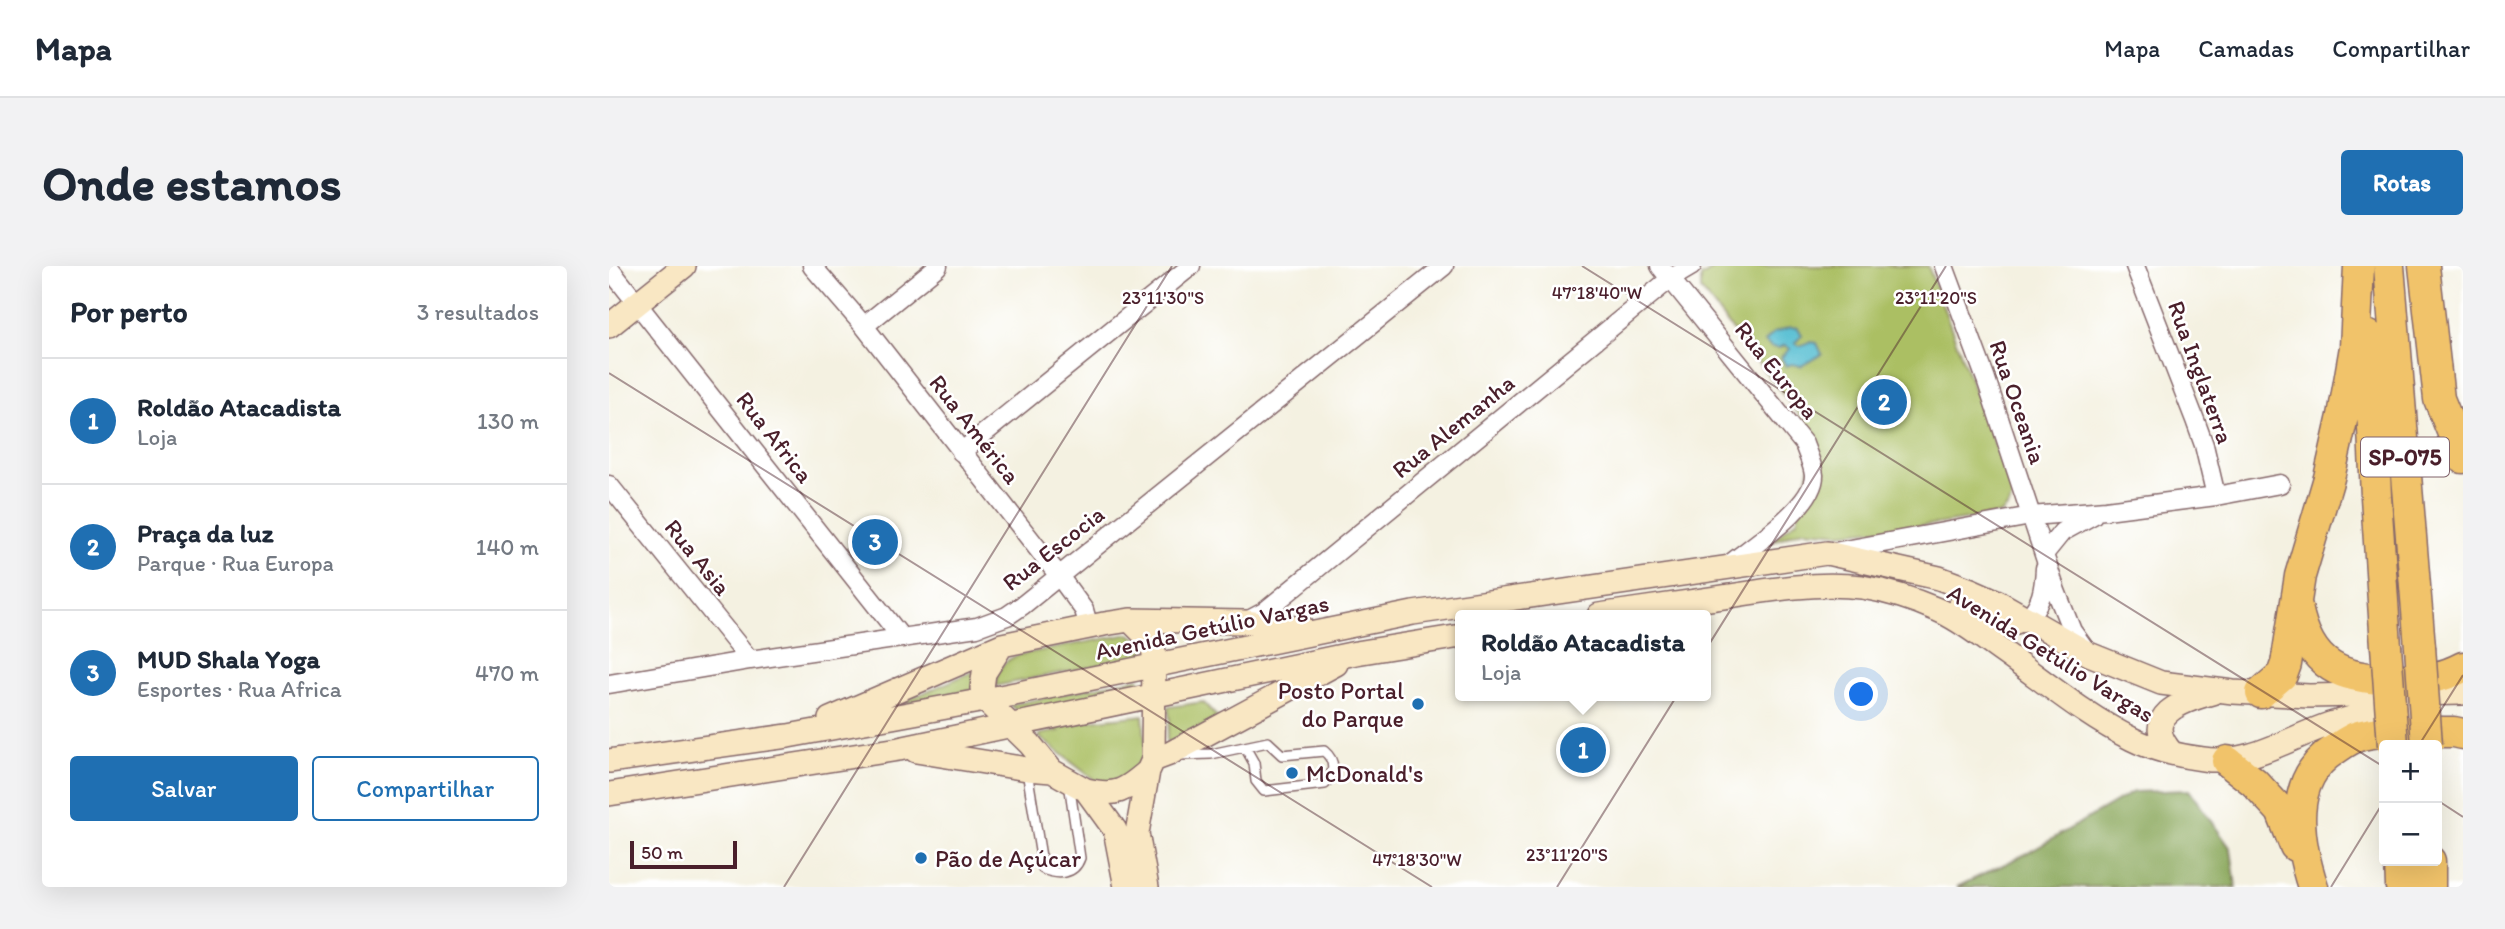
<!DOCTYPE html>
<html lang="pt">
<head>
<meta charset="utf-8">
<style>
	body { margin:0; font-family:Itim,sans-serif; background:#f2f2f3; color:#1f2937 }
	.controls { position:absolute; right:21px; bottom:21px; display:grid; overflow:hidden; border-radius:7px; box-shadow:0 7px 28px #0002 }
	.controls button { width:63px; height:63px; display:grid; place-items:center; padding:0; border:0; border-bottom:2px solid #e0e1e3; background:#fff; color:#1f2937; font:35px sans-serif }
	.scale { position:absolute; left:21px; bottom:18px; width:107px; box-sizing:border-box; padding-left:7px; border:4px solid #4a1f2b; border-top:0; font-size:19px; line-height:24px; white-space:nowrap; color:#4a1f2b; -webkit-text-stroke:5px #fff; paint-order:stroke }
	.you { position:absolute; left:1253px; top:429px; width:24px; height:24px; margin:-18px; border:5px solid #fff; border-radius:50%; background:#1a73e8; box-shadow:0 0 0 10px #1a73e833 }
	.badge { display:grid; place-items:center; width:46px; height:46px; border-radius:50%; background:#1f6fb2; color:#fff; font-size:23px; font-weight:700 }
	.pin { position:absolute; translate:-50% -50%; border:4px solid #fff; box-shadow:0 2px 7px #0006 }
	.popup { position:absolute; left:846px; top:344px; width:256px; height:91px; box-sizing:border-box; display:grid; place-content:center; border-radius:7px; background:#fff; filter:drop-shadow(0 2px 5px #0005); font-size:23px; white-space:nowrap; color:#747a83 }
	.popup b { font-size:26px; color:#1f2937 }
	.popup::after { content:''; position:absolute; left:50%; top:100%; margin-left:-14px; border:14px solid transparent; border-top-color:#fff }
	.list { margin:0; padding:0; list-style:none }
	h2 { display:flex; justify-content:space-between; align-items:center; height:91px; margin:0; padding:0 28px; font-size:30px }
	h2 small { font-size:23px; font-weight:400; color:#747a83 }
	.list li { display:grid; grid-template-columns:46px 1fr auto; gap:21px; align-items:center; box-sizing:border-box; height:126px; padding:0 28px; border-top:2px solid #e0e1e3 }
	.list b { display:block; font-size:26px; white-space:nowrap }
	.list p { margin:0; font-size:23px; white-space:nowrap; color:#747a83 }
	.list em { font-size:23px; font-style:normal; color:#747a83 }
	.actions { display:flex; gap:14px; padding:21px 28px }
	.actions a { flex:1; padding:16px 0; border:2px solid #1f6fb2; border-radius:7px; text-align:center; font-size:24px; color:#1f6fb2 }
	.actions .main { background:#1f6fb2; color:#fff }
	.map { position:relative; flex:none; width:1854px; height:621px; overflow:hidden; border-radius:7px }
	header { display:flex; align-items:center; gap:42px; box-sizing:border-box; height:98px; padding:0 35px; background:#fff; border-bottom:2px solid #e0e1e3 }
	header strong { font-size:33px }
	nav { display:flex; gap:38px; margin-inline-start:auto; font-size:24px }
	.intro { display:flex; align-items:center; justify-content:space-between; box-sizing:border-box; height:168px; padding:0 42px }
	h1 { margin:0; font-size:49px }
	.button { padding:18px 32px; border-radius:7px; background:#1f6fb2; color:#fff; font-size:24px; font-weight:700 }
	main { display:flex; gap:42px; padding:0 42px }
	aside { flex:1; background:#fff; border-radius:7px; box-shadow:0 7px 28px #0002 }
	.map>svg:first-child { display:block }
	.green { fill:#abbf63; stroke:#7a6f47; stroke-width:2 }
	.forest { fill:#88a659; stroke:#696242; stroke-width:2 }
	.water { fill:#55bed2; stroke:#506e7e; stroke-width:2 }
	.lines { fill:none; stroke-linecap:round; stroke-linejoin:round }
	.lane-casing { stroke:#86686b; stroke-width:12 }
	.street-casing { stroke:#86686b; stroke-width:21 }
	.secondary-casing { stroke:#86686b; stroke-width:26 }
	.highway-casing { stroke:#86686b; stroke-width:33 }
	.lane { stroke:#fff; stroke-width:9 }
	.street { stroke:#fff; stroke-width:18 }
	.secondary { stroke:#f9e7c3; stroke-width:23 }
	.highway { stroke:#f1c36a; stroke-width:30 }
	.highway-bridge-casing { stroke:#86686b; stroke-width:33; stroke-linecap:butt }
	.highway-bridge { stroke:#f1c36a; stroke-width:30 }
	.ticks { fill:none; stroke:#4a1f2b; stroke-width:2; stroke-opacity:0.45 }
	.poi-dot { fill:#1f6fb2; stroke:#fff; stroke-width:2.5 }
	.labels { text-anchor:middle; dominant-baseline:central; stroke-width:5; stroke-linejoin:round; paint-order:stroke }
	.shield { fill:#fff; stroke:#80626b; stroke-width:2 }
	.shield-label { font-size:23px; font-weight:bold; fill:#4a1f2b }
	.street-label { font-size:24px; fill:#4a1f2b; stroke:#fff }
	.poi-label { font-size:24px; fill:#4a1f2b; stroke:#fff; text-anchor:start }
	.ticks-label { font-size:18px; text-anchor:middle; fill:#4a1f2b; stroke:#fff; stroke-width:5; stroke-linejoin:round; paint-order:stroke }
</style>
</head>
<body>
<header>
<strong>Mapa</strong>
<nav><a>Mapa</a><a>Camadas</a><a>Compartilhar</a></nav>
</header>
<div class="intro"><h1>Onde estamos</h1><a class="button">Rotas</a></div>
<main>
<aside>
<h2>Por perto<small>3 resultados</small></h2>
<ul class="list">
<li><span class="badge">1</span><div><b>Roldão Atacadista</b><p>Loja</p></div><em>130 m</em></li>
<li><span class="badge">2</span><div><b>Praça da luz</b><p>Parque · Rua Europa</p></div><em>140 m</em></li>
<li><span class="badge">3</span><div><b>MUD Shala Yoga</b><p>Esportes · Rua Africa</p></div><em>470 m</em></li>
</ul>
<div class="actions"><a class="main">Salvar</a><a>Compartilhar</a></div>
</aside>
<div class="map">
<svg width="1854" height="621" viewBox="0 0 1854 621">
	<rect width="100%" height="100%" fill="#fff"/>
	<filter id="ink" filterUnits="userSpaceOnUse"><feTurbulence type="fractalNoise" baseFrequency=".0143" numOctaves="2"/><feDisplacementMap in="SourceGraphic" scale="14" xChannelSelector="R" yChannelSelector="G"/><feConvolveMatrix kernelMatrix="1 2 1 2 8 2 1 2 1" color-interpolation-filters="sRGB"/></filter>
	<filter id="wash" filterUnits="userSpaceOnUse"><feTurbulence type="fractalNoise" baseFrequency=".00686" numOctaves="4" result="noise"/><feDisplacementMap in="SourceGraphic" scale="28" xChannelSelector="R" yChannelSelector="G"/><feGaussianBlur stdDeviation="1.57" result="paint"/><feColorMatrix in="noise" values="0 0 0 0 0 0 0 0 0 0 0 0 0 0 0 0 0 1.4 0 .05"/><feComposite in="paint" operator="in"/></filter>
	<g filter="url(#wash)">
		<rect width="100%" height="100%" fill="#f4f1e1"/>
		<path class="green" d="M1110 0H1319L1404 228 1400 240 1392 248 1328 258 1230 267 1194 264 1159 277 1188 254 1205 183 1203 165 1092 24V11Z
			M520 368 529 373 538 389 387 420C388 403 393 396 409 389Z
			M370 403 365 424 297 437 298 434Z
			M530 412 532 416 530 422 413 448 401 439Z
			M594 436 609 452 563 478 557 475 561 454 559 441Z
			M534 449 537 487 528 506 492 519 430 471 432 468 450 465 440 459Z"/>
		<path class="forest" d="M1580 524 1622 583 1627 621H1348L1419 587 1524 526Z"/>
		<path class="water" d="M1181 61 1189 62 1193 69 1186 77 1191 80 1200 76 1208 77 1213 88 1192 100 1183 98 1177 100 1172 91 1181 83 1176 79 1170 82 1162 81 1156 76 1164 67Z"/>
	</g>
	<g filter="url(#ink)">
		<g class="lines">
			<defs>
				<path id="lane" d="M572 489 602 488 659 476 673 489 715 485C727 495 726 507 716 518L655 525 647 515 645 497 636 481
					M418 505 434 603C449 609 465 609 471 592L460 517"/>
				<path id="street" d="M203 0 255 60 450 310 475 344 480 361
					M1051 0 1195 178C1198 187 1204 199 1205 209 1206 240 1140 282 1117 301
					M1335 0 1377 113 1447 325 1463 365 1476 383
					M1526 0 1586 154 1595 179 1607 230
					M0 2 292 371
					M255 60 329 0
					M352 186 582 0
					M0 219 141 394
					M1225 286 1422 250 1497 244 1607 230 1671 218
					M1436 287 1453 266 1484 249
					M1417 352C1433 340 1435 321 1436 302
					M636 356 655 346 1061 13 1083 0
					M0 418 141 394 368 361 398 350 414 339 835 0"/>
				<path id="secondary" d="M0 60 75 0
					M1351 340 1391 362 1417 352
					M990 349C1033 343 1077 336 1121 330 1164 323 1209 316 1253 321 1278 325 1306 334 1329 344 1352 354 1371 370 1391 384 1434 414 1476 450 1523 473 1545 484 1571 490 1594 493 1640 500 1679 472 1721 458 1746 450 1771 445 1798 444
					M521 354 538 371 545 386 544 494 539 505 528 567 538 621
					M393 379 375 407 373 422 376 434 421 478 443 505 477 524 506 564 517 621
					M221 453 393 379 495 358 521 354 636 356 694 363
					M307 485 418 503 443 505
					M1563 487C1530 450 1573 435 1603 427
					M544 494 560 488 727 398
					M0 495 179 470 376 434 804 347 1218 287 1330 312 1362 324 1389 336 1480 388 1552 417 1624 426 1700 430 1854 427
					M477 524C507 531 516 525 539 505
					M0 528 290 483 747 387 852 370"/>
				<path id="highway" d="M1780 0 1811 381
					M1815 0 1830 133 1854 192
					M1760 70 1767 231 1777 380
					M1688 341C1700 401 1733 415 1791 413 1818 412 1829 414 1854 401
					M1652 427 1673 409 1677 398 1691 310 1720 212 1734 150 1746 81 1750 0
					M1618 495 1645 516 1672 545 1686 580
					M1791 595 1792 621
					M1821 595V621
					M1704 621C1689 575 1678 514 1725 484 1734 478 1743 471 1753 469 1782 462 1815 466 1845 466L1854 468"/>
			</defs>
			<use href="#lane" class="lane-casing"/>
			<use href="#street" class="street-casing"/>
			<use href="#secondary" class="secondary-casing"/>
			<use href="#highway" class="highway-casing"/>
			<use href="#lane" class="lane"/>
			<use href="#street" class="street"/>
			<use href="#secondary" class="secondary"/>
			<use href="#highway" class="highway"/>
			<defs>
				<path id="highway-bridge" d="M1777 380 1784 479
					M1811 381 1818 479"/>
			</defs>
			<use href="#highway-bridge" class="highway-bridge-casing"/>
			<use href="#highway-bridge" class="highway-bridge"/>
		</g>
	</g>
	<path class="ticks" d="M973 0 1775 501M0 107 823 621M1810 479 1854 409M1828 534 1854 551M175 621 563 0M948 621 1337 0M1722 621 1775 535"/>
	<g class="poi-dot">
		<circle cx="809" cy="438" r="7"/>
		<circle cx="683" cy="507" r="7"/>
		<circle cx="312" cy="592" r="7"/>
	</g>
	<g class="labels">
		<rect class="shield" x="1752" y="171.5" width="88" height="39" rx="5"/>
		<g class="shield-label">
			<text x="1796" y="191">SP-075</text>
		</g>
		<g class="street-label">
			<text transform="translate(1168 104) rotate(51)">Rua Europa</text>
			<text transform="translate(1592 106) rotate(70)">Rua Inglaterra</text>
			<text transform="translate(1409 136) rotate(71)">Rua Oceania</text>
			<text transform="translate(844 160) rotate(-39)">Rua Alemanha</text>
			<text transform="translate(366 163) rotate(52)">Rua América</text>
			<text transform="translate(166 171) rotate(52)">Rua Africa</text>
			<text transform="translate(444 282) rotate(-38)">Rua Escocia</text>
			<text transform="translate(89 291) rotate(51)">Rua Asia</text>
			<text transform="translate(603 361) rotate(-12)">Avenida Getúlio Vargas</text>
			<text transform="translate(1442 387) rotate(32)">Avenida Getúlio Vargas</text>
		</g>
		<g class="poi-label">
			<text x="795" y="424" text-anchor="end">Posto Portal<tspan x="795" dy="28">do Parque</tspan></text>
			<text x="697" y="507">McDonald's</text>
			<text x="326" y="592">Pão de Açúcar</text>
		</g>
	</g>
	<g class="ticks-label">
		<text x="988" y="33">47°18'40"W</text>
		<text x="554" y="38">23°11'30"S</text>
		<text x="1327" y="38">23°11'20"S</text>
		<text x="958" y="595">23°11'20"S</text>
		<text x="808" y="600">47°18'30"W</text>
	</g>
</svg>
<div class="controls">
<button>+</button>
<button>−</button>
</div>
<div class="scale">50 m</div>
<div class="you"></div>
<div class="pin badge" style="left:974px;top:484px">1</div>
<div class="popup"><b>Roldão Atacadista</b>Loja</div>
<div class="pin badge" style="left:1275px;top:136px">2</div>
<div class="pin badge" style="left:266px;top:276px">3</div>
</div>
</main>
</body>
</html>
